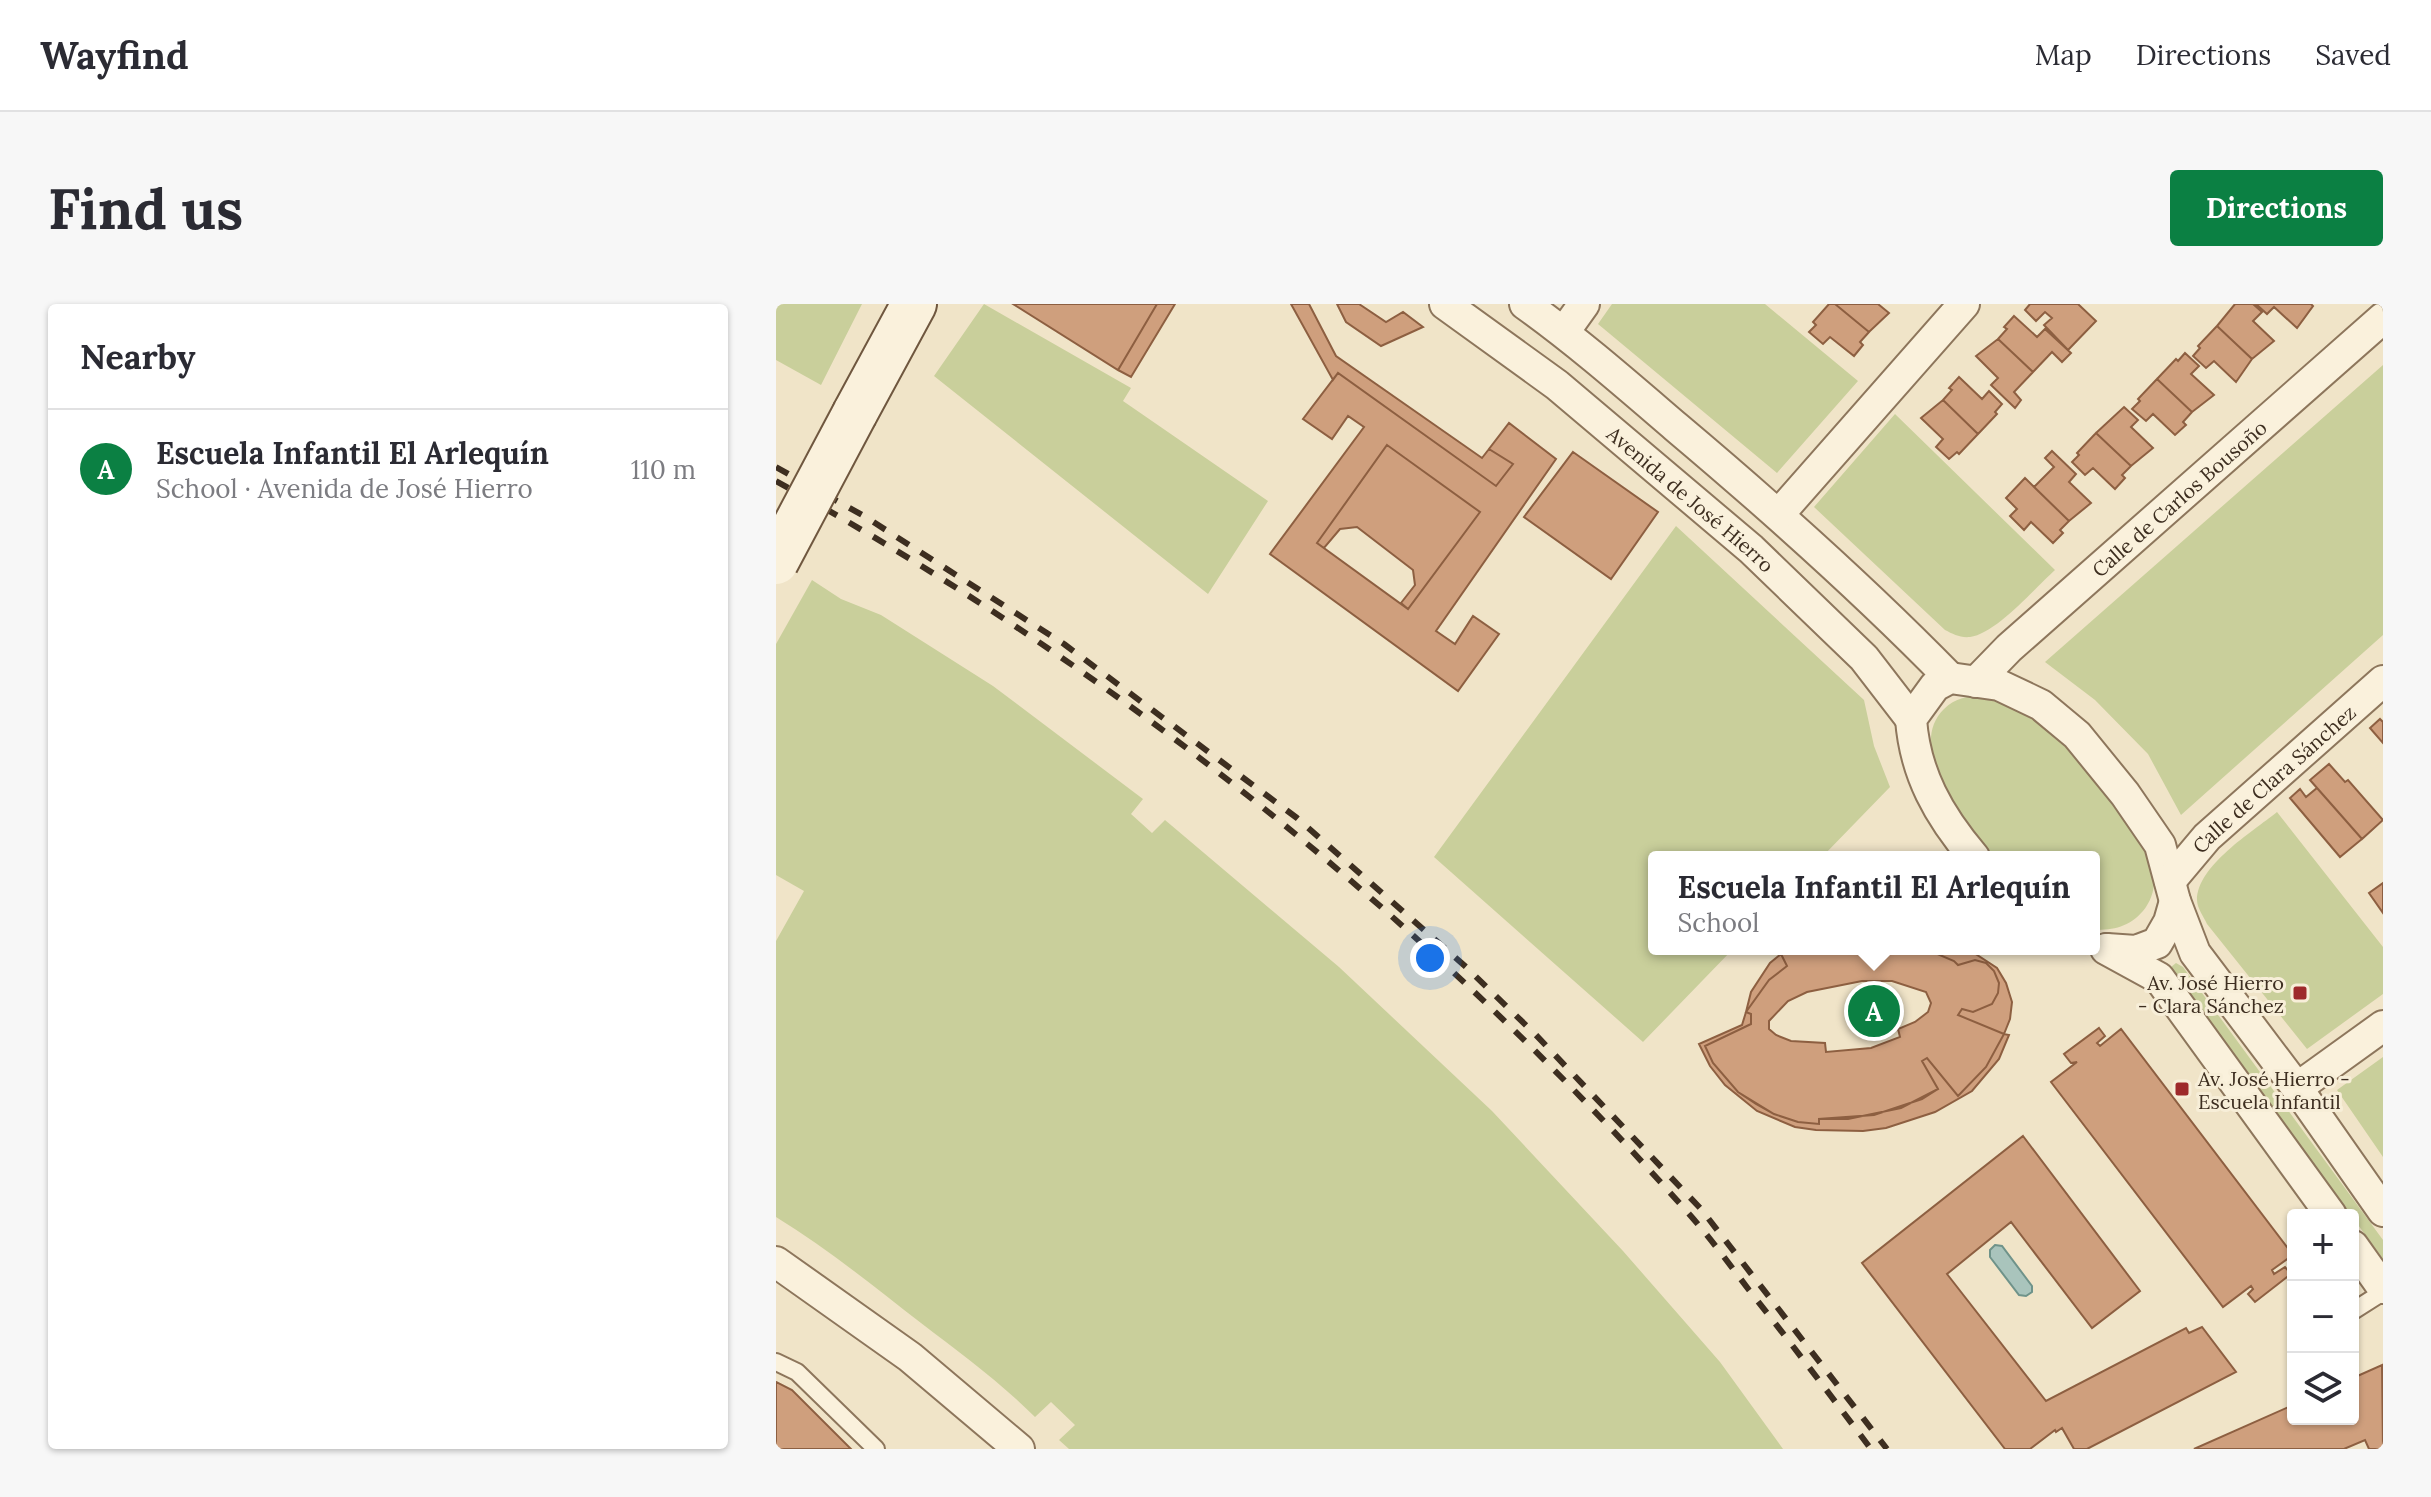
<!DOCTYPE html>
<html lang="en">
<head>
<meta charset="utf-8">
<style>
	body { margin:0; font-family:Lora,serif; background:#f7f7f7; color:#2b2b33 }
	.controls { position:absolute; right:24px; bottom:24px; display:grid; overflow:hidden; border-radius:8px; box-shadow:0 2px 6px #0004 }
	.controls button { width:72px; height:72px; display:grid; place-items:center; padding:0; border:0; border-bottom:2px solid #e1e1e2; background:#fff; color:#2b2b33; font:40px sans-serif }
	.you { position:absolute; left:654px; top:654px; width:28px; height:28px; margin:-20px; border:6px solid #fff; border-radius:50%; background:#1a73e8; box-shadow:0 0 0 12px #1a73e833 }
	.badge { display:grid; place-items:center; width:52px; height:52px; border-radius:50%; background:#0b8043; color:#fff; font-size:26px; font-weight:700 }
	.pin { position:absolute; translate:-50% -50%; border:4px solid #fff; box-shadow:0 2px 8px #0006 }
	.popup { position:absolute; left:872px; top:547px; width:452px; height:104px; box-sizing:border-box; display:grid; place-content:center; border-radius:8px; background:#fff; filter:drop-shadow(0 2px 6px #0005); font-size:26px; white-space:nowrap; color:#7c7c81 }
	.popup b { font-size:30px; color:#2b2b33 }
	.popup::after { content:''; position:absolute; left:50%; top:100%; margin-left:-16px; border:16px solid transparent; border-top-color:#fff }
	.list { margin:0; padding:0; list-style:none }
	h2 { display:flex; justify-content:space-between; align-items:center; height:104px; margin:0; padding:0 32px; font-size:34px }
	h2 small { font-size:26px; font-weight:400; color:#7c7c81 }
	.list li { display:grid; grid-template-columns:52px 1fr auto; gap:24px; align-items:center; box-sizing:border-box; height:120px; padding:0 32px; border-top:2px solid #e1e1e2 }
	.list b { display:block; font-size:30px; white-space:nowrap }
	.list p { margin:0; font-size:26px; white-space:nowrap; color:#7c7c81 }
	.list em { font-size:26px; font-style:normal; color:#7c7c81 }
	.icon { flex:none; width:44px; height:44px; fill:none; stroke:currentColor; stroke-width:2; stroke-linecap:round; stroke-linejoin:round }
	.map { position:relative; flex:none; width:1607px; height:1145px; overflow:hidden; border-radius:8px }
	header { display:flex; align-items:center; gap:48px; box-sizing:border-box; height:112px; padding:0 40px; background:#fff; border-bottom:2px solid #e1e1e2 }
	header strong { font-size:38px }
	nav { display:flex; gap:44px; margin-inline-start:auto; font-size:28px }
	.intro { display:flex; align-items:center; justify-content:space-between; box-sizing:border-box; height:192px; padding:0 48px }
	h1 { margin:0; font-size:56px }
	.button { padding:20px 36px; border-radius:8px; background:#0b8043; color:#fff; font-size:28px; font-weight:700 }
	main { display:flex; gap:48px; padding:0 48px }
	aside { flex:1; background:#fff; border-radius:8px; box-shadow:0 2px 6px #0004 }
	.map>svg:first-child { display:block }
	.green { fill:#c9cf9b }
	.water { fill:#a9c4bc; stroke:#6f938a; stroke-width:2 }
	.building { fill:#cf9f7d; stroke:#8d5f41; stroke-width:2; fill-rule:evenodd }
	.lines { fill:none; stroke-linecap:round; stroke-linejoin:round }
	.lane-casing { stroke:#8d765c; stroke-width:20 }
	.street-casing { stroke:#8d765c; stroke-width:34 }
	.secondary-casing { stroke:#6f573f; stroke-width:48 }
	.lane { stroke:#faf1dc; stroke-width:16 }
	.street { stroke:#faf1dc; stroke-width:30 }
	.secondary { stroke:#faf1dc; stroke-width:44 }
	.rail { stroke:#3d2e20; stroke-width:6; stroke-dasharray:14 14; stroke-linecap:butt }
	.secondary-bridge-casing { stroke:#6f573f; stroke-width:48; stroke-linecap:butt }
	.secondary-bridge { stroke:#faf1dc; stroke-width:44 }
	.poi-dot { fill:#9e2a2b; stroke:#f7eed8; stroke-width:3 }
	.labels { text-anchor:middle; dominant-baseline:central; stroke-width:6; stroke-linejoin:round; paint-order:stroke }
	.street-label { font-size:20px; fill:#3d2e20; stroke:#f7eed8 }
	.poi-label { font-size:20px; fill:#3d2e20; stroke:#f7eed8; text-anchor:end }
</style>
</head>
<body>
<header>
<strong>Wayfind</strong>
<nav><a>Map</a><a>Directions</a><a>Saved</a></nav>
</header>
<div class="intro"><h1>Find us</h1><a class="button">Directions</a></div>
<main>
<aside>
<h2>Nearby<small></small></h2>
<ul class="list">
<li><span class="badge">A</span><div><b>Escuela Infantil El Arlequín</b><p>School · Avenida de José Hierro</p></div><em>110 m</em></li>
</ul>
</aside>
<div class="map">
<svg width="1607" height="1145" viewBox="0 0 1607 1145">
	<rect width="100%" height="100%" fill="#f0e4c8"/>
	<path class="green" d="M0 0H86L45 81 0 56Z
		M208 0 355 84 347 97 492 197 432 290 158 72Z
		M836 0H989L1082 77 1001 169 822 20Z
		M1607 61V331L1405 511 1372 450 1319 396 1269 358Z
		M1119 110 1279 266C1259 284 1220 330 1194 333 1184 334 1177 330 1169 326L1038 203Z
		M900 222 1088 396 1098 442 1114 483 1046 553H878V645H957L867 738 658 553Z
		M36 276 65 295 105 311 217 382 367 495 355 510 376 529 389 516 563 663 716 807 847 947 944 1058 1007 1145H293L283 1136 299 1121 275 1098 259 1113C224 1078 184 1049 145 1019 97 982 51 944 0 913V637L28 587 0 571V340Z
		M1208 391C1238 403 1267 418 1291 441 1318 466 1374 537 1378 573 1379 585 1375 597 1367 607 1353 623 1338 626 1318 626V553H1214C1186 521 1129 443 1168 405 1179 394 1192 392 1208 391Z
		M1501 508 1607 643V690L1531 745 1431 620C1428 613 1421 604 1421 596 1421 562 1476 528 1501 508Z
		M1400 659 1407 663 1607 936V955L1398 670 1395 663Z
		M1607 753V853L1561 786Z"/>
	<path class="water" d="M1219 941 1226 942 1256 982V988L1250 992 1243 991 1214 953V946Z"/>
	<path class="building" d="M237 0H381L342 66Z
		M381 0H399L355 73 342 66Z
		M515 0H533L560 52 706 154 713 145 737 160 720 182 562 69 557 76Z
		M561 0H583L610 18 627 8 647 23 605 42 570 18Z
		M1053 0H1059L1093 28 1084 38 1087 41 1078 52 1054 33 1047 40 1033 28 1040 21 1037 18Z
		M1059 0H1102L1113 9 1093 28Z
		M1254 0H1302L1320 17 1292 46 1268 21 1276 14 1269 8 1260 17 1249 6Z
		M1459 0H1477L1486 8 1477 17 1498 37 1476 55 1441 22Z
		M1480 0H1535L1537 2 1521 24 1498 3 1491 10Z
		M1238 12 1261 33 1269 25 1295 49 1286 58 1276 48 1257 68 1222 35 1231 25 1228 23Z
		M1441 22 1476 55 1460 78 1438 57 1430 64 1417 52 1424 44 1422 42Z
		M1222 35 1257 68 1238 88 1245 96 1239 104 1215 81 1222 74 1200 52Z
		M1409 49 1423 62 1415 70 1438 91 1416 108 1381 75 1400 55 1402 57Z
		M562 69 720 182 737 160 713 145 733 119 780 155 660 327 679 340 697 312 723 330 682 387 494 250 588 123 572 112 556 135 527 115ZM611 141 704 208 632 305 541 239Z
		M1183 73 1206 95 1213 87 1226 100 1219 108 1221 110 1202 130 1167 96 1176 86 1173 84Z
		M1381 75 1416 108 1407 118 1410 121 1399 131 1377 110 1370 117 1356 105 1364 97 1362 95Z
		M1167 96 1202 130 1183 150 1181 148 1173 155 1160 143 1167 135 1145 114Z
		M1348 103 1362 116 1355 123 1377 144 1355 162 1320 129Z
		M1320 129 1355 162 1346 171 1349 174 1339 185 1317 164 1309 171 1296 158 1303 151 1301 149Z
		M611 141 704 208 632 305 625 299 639 281 637 266 581 223 564 225 548 244 541 239Z
		M1276 147 1300 170 1293 178 1315 199 1293 217 1258 183 1278 163 1269 154Z
		M797 148 882 208 835 275 748 213Z
		M1249 174 1293 217 1284 226 1287 229 1277 239 1255 218 1248 226 1234 212 1241 205 1230 194Z
		M1604 415 1607 418V439L1594 424Z
		M1553 460 1569 478 1572 476 1607 516 1586 535 1534 476Z
		M1541 484 1586 535 1564 553 1514 494 1524 485 1530 493Z
		M1607 579V609L1593 589Z
		M1013 645H1161L1159 649 1178 657 1182 661 1199 656 1210 659 1218 667 1223 679 1222 689 1216 700 1197 708 1186 705 1182 711 1228 730 1210 763 1182 792 1151 754 1146 757 1162 785 1125 804 1072 815H1043V820L1022 818 998 810 962 788 937 759 929 742 975 720V710L970 708 993 676 1011 662 1005 650ZM1086 677H1116L1150 688 1155 699 1152 708 1139 718 1122 725 1124 733 1095 744 1050 748 1049 739 1015 737 1000 731 993 725V717L1012 697 1031 688Z
		M1161 645H1192L1221 664 1230 679 1236 698 1234 715 1228 730 1182 711 1186 705 1197 708 1216 700 1222 689 1223 679 1218 667 1210 659 1199 656 1182 661 1178 657 1159 649Z
		M1005 650 1011 662 993 676 970 708 975 688 994 659Z
		M970 708 975 710V720L929 742 937 759 962 788 980 800 998 810 1022 818 1043 820V815L1098 811 1146 795 1162 785 1146 757 1151 754 1182 792 1210 763 1228 730 1233 731 1223 755 1196 787 1159 808 1110 824 1087 827 1040 826 1019 823 981 807 949 781 934 762 923 740 966 721Z
		M1323 724 1329 732 1321 739 1324 742 1345 725 1517 951 1496 966 1498 970 1509 963 1515 970 1479 998 1472 990 1477 985 1475 982 1447 1003 1275 778 1301 758 1295 759 1288 750Z
		M1247 832 1364 987 1316 1024 1235 918 1171 970 1270 1097 1410 1024 1413 1029 1426 1023 1460 1068 1311 1145H1298L1286 1124 1280 1128 1279 1126 1254 1145H1229L1086 959Z
		M1606 1061 1607 1145H1593L1589 1136 1568 1145H1418L1517 1101V1115H1577V1074Z
		M0 1078 16 1086 75 1145H0Z"/>
	<g class="lines">
		<defs>
			<path id="lane" d="M1577 1007 1607 988
				M0 1058 21 1068 100 1145"/>
			<g id="street">
				<path id="s1" d="M669 0 781 81 975 245 1088 354 1135 415"/>
				<path d="M749 0C802 38 851 81 900 123 995 203 1087 285 1174 374"/>
				<path d="M788 28 808 0"/>
				<path d="M1003 210 1188 0"/>
				<path id="s2" d="M1200 378 1233 344 1607 14"/>
				<path d="M1198 553C1163 512 1139 470 1135 415L1159 382 1174 374 1223 381 1265 401 1301 431 1349 490 1384 541 1399 597 1419 649 1521 784 1607 907"/>
				<path id="s3" d="M1394 577 1431 533 1607 377"/>
				<path d="M1330 645 1383 674 1555 911"/>
				<path d="M1331 645 1360 647 1381 639 1393 618 1399 597"/>
				<path d="M1521 784 1607 722"/>
				<path d="M1577 942 1607 984"/>
				<path d="M0 958 134 1053 243 1145"/>
			</g>
			<path id="secondary" d="M79 109 138 0"/>
		</defs>
		<use href="#lane" class="lane-casing"/>
		<use href="#street" class="street-casing"/>
		<use href="#secondary" class="secondary-casing"/>
		<use href="#lane" class="lane"/>
		<use href="#street" class="street"/>
		<use href="#secondary" class="secondary"/>
		<path class="rail" d="M0 163 88 212 288 340 521 514 690 663 759 730 925 905 1111 1145
			M0 177C343 366 654 617 914 911 935 935 954 961 973 986 1015 1039 1055 1092 1095 1145"/>
		<defs>
			<path id="secondary-bridge" d="M0 258 79 109"/>
		</defs>
		<use href="#secondary-bridge" class="secondary-bridge-casing"/>
		<use href="#secondary-bridge" class="secondary-bridge"/>
	</g>
	<g class="poi-dot">
		<rect x="1516" y="681" width="16" height="16" rx="4"/>
		<rect x="1398" y="777" width="16" height="16" rx="4"/>
	</g>
	<g class="labels">
		<g class="street-label">
			<text stroke="none"><textPath href="#s1" startOffset="314">Avenida de José Hierro</textPath></text>
			<text stroke="none"><textPath href="#s2" startOffset="274">Calle de Carlos Bousoño</textPath></text>
			<text stroke="none"><textPath href="#s3" startOffset="146">Calle de Clara Sánchez</textPath></text>
		</g>
		<g class="poi-label">
			<text x="1508" y="678">Av. José Hierro<tspan x="1508" dy="23">- Clara Sánchez</tspan></text>
			<text x="1422" y="774" text-anchor="start">Av. José Hierro -<tspan x="1422" dy="23">Escuela Infantil</tspan></text>
		</g>
	</g>
</svg>
<div class="controls">
<button>+</button>
<button>−</button>
<button><svg class="icon" aria-label="layers" viewBox="0 0 24 24"><path d="M12 4l9 5-9 5-9-5zM3 14l9 5 9-5"/></svg></button>
</div>
<div class="you"></div>
<div class="pin badge" style="left:1098px;top:707px">A</div>
<div class="popup"><b>Escuela Infantil El Arlequín</b>School</div>
</div>
</main>
</body>
</html>
